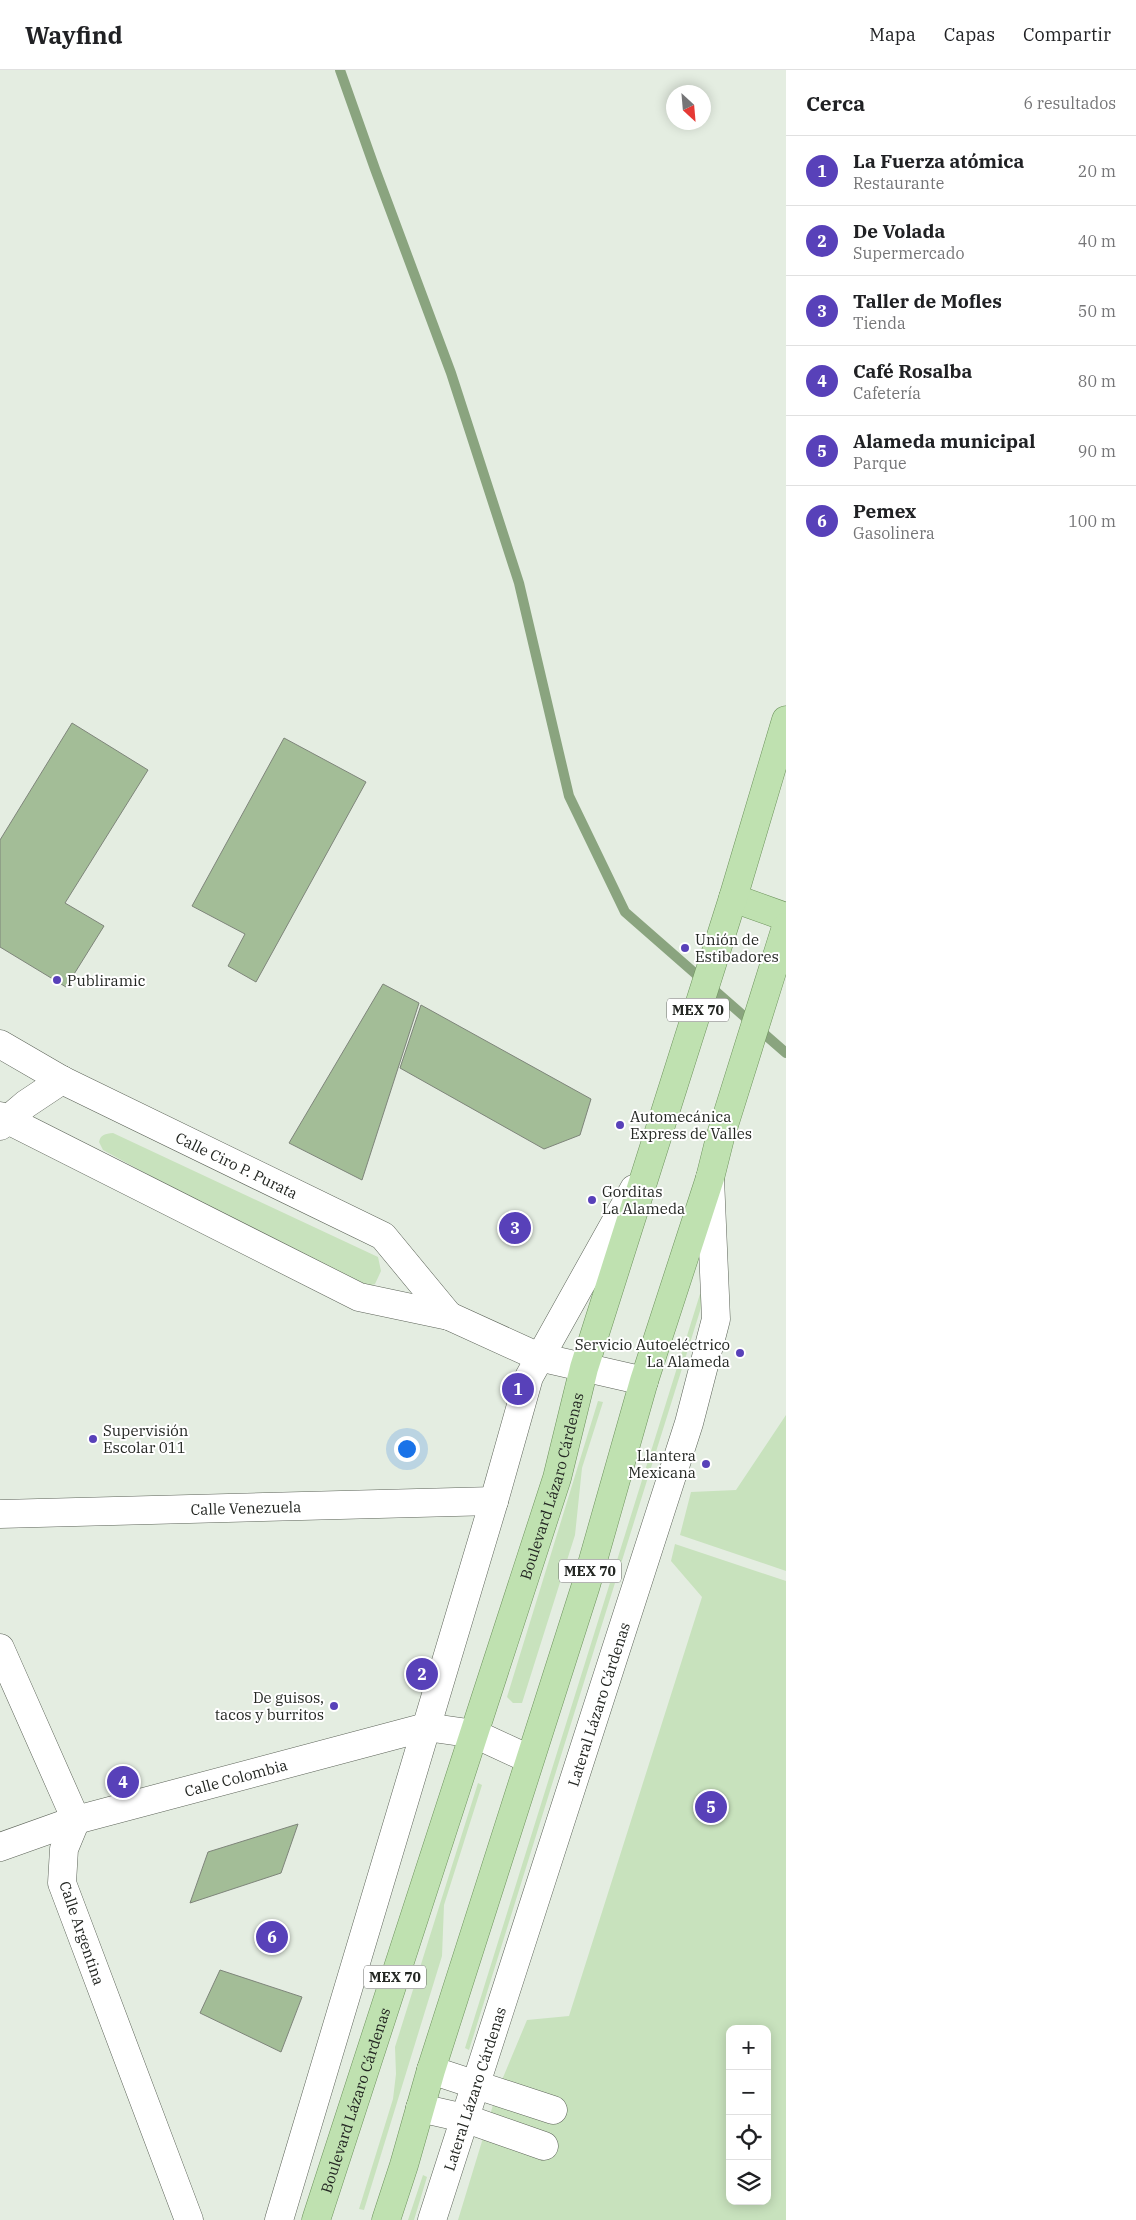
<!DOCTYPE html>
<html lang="es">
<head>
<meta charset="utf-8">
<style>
	body { margin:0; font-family:"IBM Plex Serif",serif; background:#f2f2f2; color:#202124 }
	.controls { position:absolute; right:15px; bottom:15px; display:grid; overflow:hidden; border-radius:10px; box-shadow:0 2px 12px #0003 }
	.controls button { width:45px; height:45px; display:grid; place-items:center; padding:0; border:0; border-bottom:1px solid #e0e0e0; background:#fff; color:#202124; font:25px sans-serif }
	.compass { position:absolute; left:666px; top:15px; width:45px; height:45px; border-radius:50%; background:#fff; box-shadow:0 2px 12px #0003; rotate:154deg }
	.you { position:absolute; left:406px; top:1378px; width:18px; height:18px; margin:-12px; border:4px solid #fff; border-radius:50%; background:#1a73e8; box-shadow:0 0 0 8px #1a73e833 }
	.badge { display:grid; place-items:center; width:32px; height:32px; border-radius:50%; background:#5841b9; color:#fff; font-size:16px; font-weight:700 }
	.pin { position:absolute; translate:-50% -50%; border:2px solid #fff; box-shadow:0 1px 5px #0006 }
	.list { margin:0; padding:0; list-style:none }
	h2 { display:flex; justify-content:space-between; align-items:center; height:65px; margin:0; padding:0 20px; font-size:21px }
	h2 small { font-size:16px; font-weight:400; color:#757577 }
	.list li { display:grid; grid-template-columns:32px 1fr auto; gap:15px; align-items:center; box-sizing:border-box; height:70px; padding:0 20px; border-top:1px solid #e0e0e0 }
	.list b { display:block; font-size:19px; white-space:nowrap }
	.list p { margin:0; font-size:16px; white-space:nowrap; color:#757577 }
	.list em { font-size:16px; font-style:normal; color:#757577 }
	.icon { flex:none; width:28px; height:28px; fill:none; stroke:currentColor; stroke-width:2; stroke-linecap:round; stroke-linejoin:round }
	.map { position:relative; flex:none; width:786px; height:2150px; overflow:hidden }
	header { display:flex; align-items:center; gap:30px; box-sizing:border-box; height:70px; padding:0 25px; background:#fff; border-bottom:1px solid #e0e0e0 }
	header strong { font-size:24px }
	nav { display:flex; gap:28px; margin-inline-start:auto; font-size:18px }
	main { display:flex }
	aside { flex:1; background:#fff }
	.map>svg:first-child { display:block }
	.green { fill:#c8e2bd; fill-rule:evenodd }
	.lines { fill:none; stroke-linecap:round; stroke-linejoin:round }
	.stream { stroke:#8aa47f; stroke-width:10 }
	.building { fill:#a3bd97; stroke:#7e857a }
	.minor-casing { stroke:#5c6358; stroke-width:29 }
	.major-casing { stroke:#6d935c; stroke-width:29 }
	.minor { stroke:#fff; stroke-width:28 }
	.major { stroke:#bfe1b0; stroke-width:28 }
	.poi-dot { fill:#5841b9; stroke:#fff; stroke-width:2 }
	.labels { text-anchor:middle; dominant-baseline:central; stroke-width:4; stroke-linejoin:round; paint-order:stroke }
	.shield { fill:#fff; stroke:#666865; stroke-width:1 }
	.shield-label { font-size:14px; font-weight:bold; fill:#242723 }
	.poi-label { font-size:15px; fill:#242723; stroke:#fff; text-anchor:start }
	.street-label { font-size:15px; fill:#242723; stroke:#fff }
</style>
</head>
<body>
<header>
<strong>Wayfind</strong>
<nav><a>Mapa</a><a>Capas</a><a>Compartir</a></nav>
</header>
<main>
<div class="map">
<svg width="786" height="2150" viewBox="0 0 786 2150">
	<rect width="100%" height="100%" fill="#e4ede1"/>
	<path class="green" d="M113 1063 378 1187 381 1201 375 1214 359 1220 103 1080 99 1072C101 1064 105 1064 113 1063Z
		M700 1224 705 1225 469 1980 465 1978Z
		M598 1331 603 1332 582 1398 575 1465 522 1633H513L507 1627Z
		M786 1345V1501L680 1465 691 1422 736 1420Z
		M675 1474 786 1511V2150H458L497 2022 527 1950 569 1946 702 1527 671 1491ZM730 1959H767V2131H730Z
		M478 1713 482 1715 444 1835 442 1886 364 2140 359 2139 393 2029 396 2004 395 1977Z
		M423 2105 427 2107 414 2150H408Z"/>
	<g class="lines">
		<path class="stream" d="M340 0 375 99 451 303 519 513 569 726 625 842 786 983"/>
	</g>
	<path class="building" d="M72 653 148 700 65 833 104 856 66 917 0 877V770Z
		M284 668 366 712 256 912 228 896 245 864 192 836Z
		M383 914 419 933 362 1110 289 1073Z
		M421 935 591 1029 580 1065 544 1079 400 998Z
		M298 1754 281 1803 190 1833 208 1782Z
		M220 1900 302 1927 281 1982 200 1943Z"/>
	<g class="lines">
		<defs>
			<g id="minor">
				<path id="s1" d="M0 974 62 1010 383 1166 449 1246"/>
				<path d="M0 1046 359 1227 449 1246 539 1287 644 1311"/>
				<path d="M0 1056 26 1034 62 1010"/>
				<path id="s2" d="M0 1444 494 1431"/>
				<path d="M0 1578 76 1750 64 1779 62 1813 189 2150"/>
				<path id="s3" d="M0 1777 76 1750 426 1657 475 1664 529 1689"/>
				<path d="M431 2000 553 2040"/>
				<path d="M420 2038 464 2048 544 2076"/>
				<path d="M279 2150 494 1431 529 1307 634 1119"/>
				<path id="s4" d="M432 2150 689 1353 716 1249 710 1108"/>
			</g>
			<g id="major">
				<path d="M733 828 786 847"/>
				<path id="s5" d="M316 2150 557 1408 584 1298 733 828 786 650"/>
				<path d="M386 2150 404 2095 431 2000 586 1515 644 1311 710 1108 720 1068 786 857"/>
			</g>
		</defs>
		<use href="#minor" class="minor-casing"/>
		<use href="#major" class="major-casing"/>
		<use href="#minor" class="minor"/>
		<use href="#major" class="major"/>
	</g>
	<g class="poi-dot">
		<circle cx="685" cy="878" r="5"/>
		<circle cx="57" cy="910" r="5"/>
		<circle cx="620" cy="1055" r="5"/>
		<circle cx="592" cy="1130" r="5"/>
		<circle cx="740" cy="1283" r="5"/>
		<circle cx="93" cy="1369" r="5"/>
		<circle cx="706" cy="1394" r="5"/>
		<circle cx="334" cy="1636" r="5"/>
	</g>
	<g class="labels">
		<g class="shield">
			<rect x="667" y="928.5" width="62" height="23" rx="4"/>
			<rect x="559" y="1489.5" width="62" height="23" rx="4"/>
			<rect x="364" y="1895.5" width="62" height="23" rx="4"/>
		</g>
		<g class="shield-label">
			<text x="698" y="940">MEX 70</text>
			<text x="590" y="1501">MEX 70</text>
			<text x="395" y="1907">MEX 70</text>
		</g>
		<g class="poi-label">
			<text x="695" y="869">Unión de<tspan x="695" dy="17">Estibadores</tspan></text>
			<text x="67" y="910">Publiramic</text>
			<text x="630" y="1046">Automecánica<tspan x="630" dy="17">Express de Valles</tspan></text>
			<text x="602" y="1121">Gorditas<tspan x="602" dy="17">La Alameda</tspan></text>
			<text x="730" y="1274" text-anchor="end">Servicio Autoeléctrico<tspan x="730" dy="17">La Alameda</tspan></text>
			<text x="103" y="1360">Supervisión<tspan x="103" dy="17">Escolar 011</tspan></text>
			<text x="696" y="1385" text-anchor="end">Llantera<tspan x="696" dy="17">Mexicana</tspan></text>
			<text x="324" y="1627" text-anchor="end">De guisos,<tspan x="324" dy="17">tacos y burritos</tspan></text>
		</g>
		<g class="street-label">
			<text stroke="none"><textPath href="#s1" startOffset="266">Calle Ciro P. Purata</textPath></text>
			<text stroke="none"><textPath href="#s5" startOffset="771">Boulevard Lázaro Cárdenas</textPath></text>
			<text stroke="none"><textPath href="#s2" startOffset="246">Calle Venezuela</textPath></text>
			<text stroke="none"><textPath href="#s4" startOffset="542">Lateral Lázaro Cárdenas</textPath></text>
			<text stroke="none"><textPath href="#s3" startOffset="246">Calle Colombia</textPath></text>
			<text transform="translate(82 1863) rotate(71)">Calle Argentina</text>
			<text stroke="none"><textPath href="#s4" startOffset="138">Lateral Lázaro Cárdenas</textPath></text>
			<text stroke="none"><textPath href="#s5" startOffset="126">Boulevard Lázaro Cárdenas</textPath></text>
		</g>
	</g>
</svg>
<div class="controls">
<button>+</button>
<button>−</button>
<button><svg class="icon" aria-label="locate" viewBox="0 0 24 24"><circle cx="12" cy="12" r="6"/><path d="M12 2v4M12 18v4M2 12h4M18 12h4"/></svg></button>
<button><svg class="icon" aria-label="layers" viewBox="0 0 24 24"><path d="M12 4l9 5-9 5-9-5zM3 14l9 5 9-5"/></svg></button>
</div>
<svg class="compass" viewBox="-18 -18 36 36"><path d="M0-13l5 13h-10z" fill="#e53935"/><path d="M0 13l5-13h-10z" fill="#757577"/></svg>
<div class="you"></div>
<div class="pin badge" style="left:518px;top:1319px">1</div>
<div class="pin badge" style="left:422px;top:1604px">2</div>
<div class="pin badge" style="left:515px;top:1158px">3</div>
<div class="pin badge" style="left:123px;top:1712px">4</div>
<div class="pin badge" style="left:711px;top:1737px">5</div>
<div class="pin badge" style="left:272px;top:1867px">6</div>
</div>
<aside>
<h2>Cerca<small>6 resultados</small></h2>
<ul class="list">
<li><span class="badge">1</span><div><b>La Fuerza atómica</b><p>Restaurante</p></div><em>20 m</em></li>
<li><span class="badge">2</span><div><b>De Volada</b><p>Supermercado</p></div><em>40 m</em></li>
<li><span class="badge">3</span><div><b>Taller de Mofles</b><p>Tienda</p></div><em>50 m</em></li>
<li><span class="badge">4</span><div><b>Café Rosalba</b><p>Cafetería</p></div><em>80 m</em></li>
<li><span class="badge">5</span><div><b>Alameda municipal</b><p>Parque</p></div><em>90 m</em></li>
<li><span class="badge">6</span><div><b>Pemex</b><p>Gasolinera</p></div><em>100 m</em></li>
</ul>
</aside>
</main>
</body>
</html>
